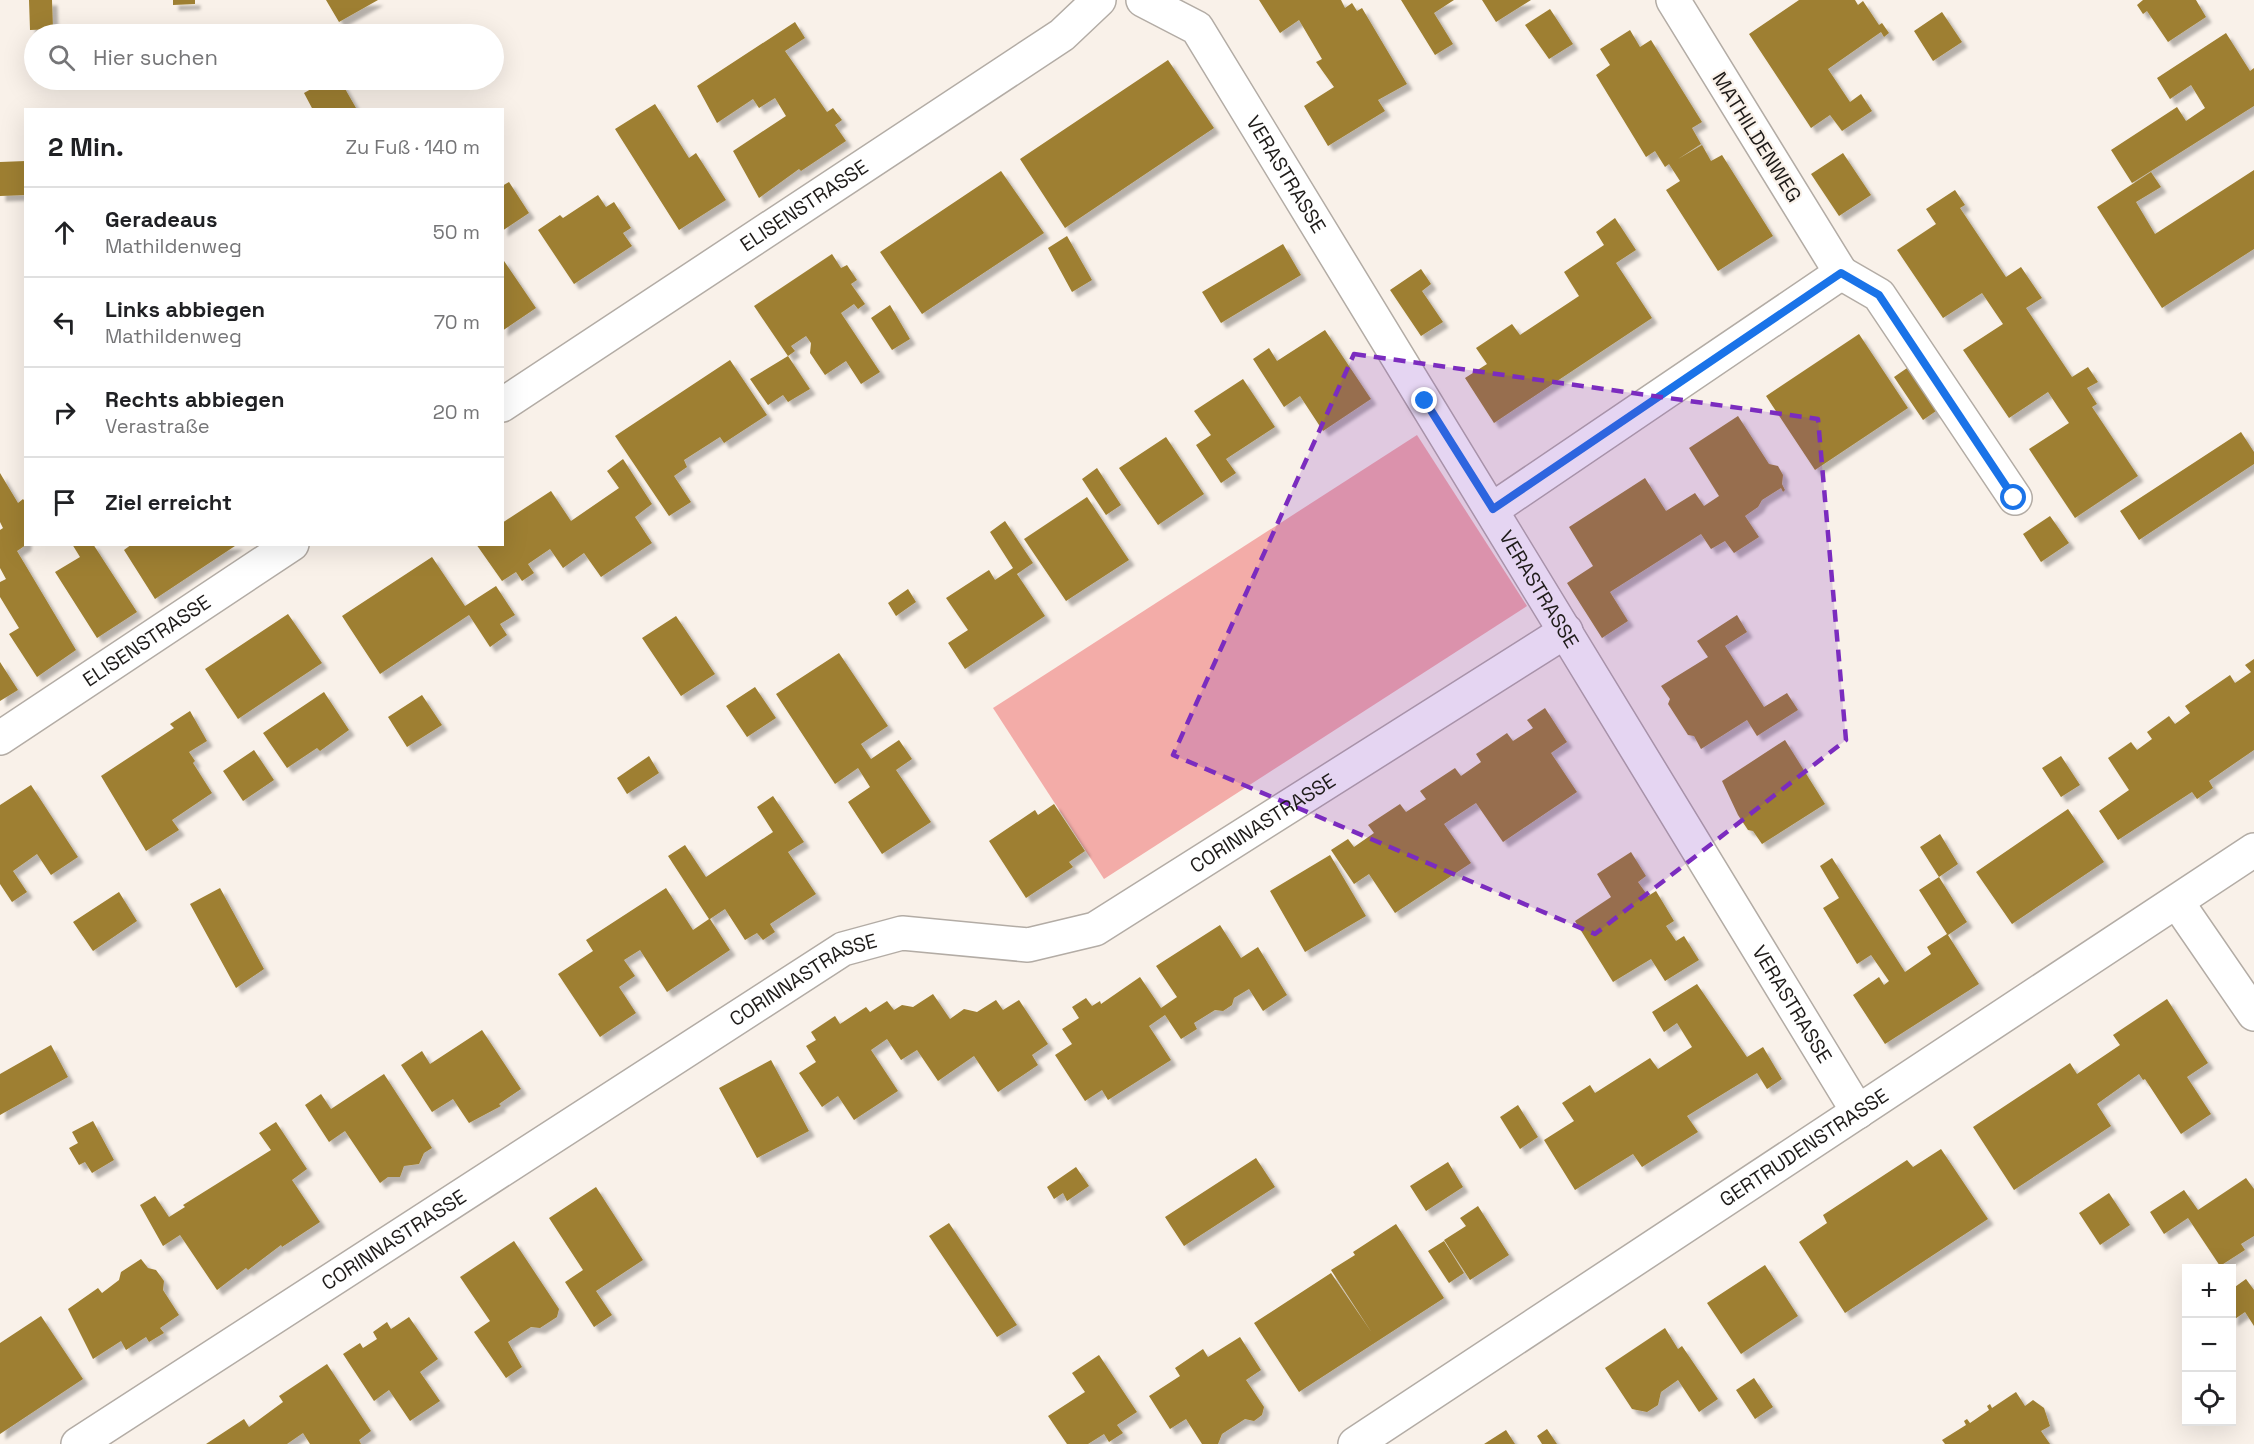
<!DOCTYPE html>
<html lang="de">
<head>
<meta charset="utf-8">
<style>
	body { margin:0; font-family:"Space Grotesk",sans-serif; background:#f2f2f2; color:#202124 }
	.controls { position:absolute; right:18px; bottom:18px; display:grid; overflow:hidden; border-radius:0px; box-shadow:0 6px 24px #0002 }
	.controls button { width:54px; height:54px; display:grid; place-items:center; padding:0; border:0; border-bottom:2px solid #e0e0e0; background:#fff; color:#202124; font:30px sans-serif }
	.stop { position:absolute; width:18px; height:18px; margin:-14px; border:4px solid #1a73e8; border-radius:50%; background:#fff }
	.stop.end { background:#1a73e8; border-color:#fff; box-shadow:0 2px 6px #0008 }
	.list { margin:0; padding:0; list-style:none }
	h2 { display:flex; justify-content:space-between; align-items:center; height:78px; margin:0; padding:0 24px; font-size:26px }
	h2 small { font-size:20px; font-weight:400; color:#757577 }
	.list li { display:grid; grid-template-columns:39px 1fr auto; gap:18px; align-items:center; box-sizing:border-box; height:90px; padding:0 24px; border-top:2px solid #e0e0e0 }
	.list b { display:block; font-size:22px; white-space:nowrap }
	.list p { margin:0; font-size:20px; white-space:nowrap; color:#757577 }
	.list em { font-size:20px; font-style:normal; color:#757577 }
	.icon { flex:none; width:33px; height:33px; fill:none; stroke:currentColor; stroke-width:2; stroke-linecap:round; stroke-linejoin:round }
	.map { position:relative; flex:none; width:2254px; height:1444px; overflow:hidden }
	.search { position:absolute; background:#fff; box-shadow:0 6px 24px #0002; left:24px; top:24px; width:480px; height:66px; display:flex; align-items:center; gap:15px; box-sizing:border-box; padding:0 21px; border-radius:33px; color:#757577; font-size:22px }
	.panel { position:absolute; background:#fff; box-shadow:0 6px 24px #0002; left:24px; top:108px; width:480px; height:438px; border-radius:0px }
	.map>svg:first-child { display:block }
	.green { fill:#f3aca8 }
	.building { fill:#9e7f30; filter:url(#shadow) }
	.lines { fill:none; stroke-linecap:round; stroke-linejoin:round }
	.minor-casing { stroke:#b3aca5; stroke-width:36 }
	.minor { stroke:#fff; stroke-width:33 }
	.route { stroke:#1a73e8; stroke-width:8 }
	.marked { fill:#7b2cbf; fill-opacity:0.2; stroke:#7b2cbf; stroke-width:4.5; stroke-dasharray:12 8; stroke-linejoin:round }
	.labels { text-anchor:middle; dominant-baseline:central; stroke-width:4.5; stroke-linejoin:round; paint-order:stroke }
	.street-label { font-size:20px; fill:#1e1b19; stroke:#f9f1e9 }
</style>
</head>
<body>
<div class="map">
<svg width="2254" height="1444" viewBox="0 0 2254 1444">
	<defs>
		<filter id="shadow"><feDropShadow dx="5.5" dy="5.5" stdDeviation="1.5" flood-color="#0004"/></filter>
	</defs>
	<rect width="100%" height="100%" fill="#f9f1e9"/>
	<path class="green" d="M1417 435 1527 606 1104 879 993 708Z"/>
	<path class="building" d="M29 0H52L53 29 30 30Z
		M173 0H195V4L173 5Z
		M326 0H378L339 22Z
		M1259 0H1341L1345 8 1352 3 1357 11 1362 8 1407 84 1378 100 1385 111 1328 146 1304 106 1334 87 1316 62 1322 59 1299 20 1280 33Z
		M1401 0H1454L1434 13 1453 44 1435 55Z
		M1482 0H1531L1496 22Z
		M1799 0H1855L1858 5 1863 1 1879 25 1882 23 1889 33 1884 37 1881 32 1828 69 1850 102 1861 94 1872 111 1842 131 1830 115 1811 128 1749 34Z
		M2143 0H2196L2206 17 2168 42 2147 11 2143 14 2137 5Z
		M1550 9 1573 44 1549 59 1525 25Z
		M1942 12 1962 42 1933 61 1914 31Z
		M795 22 805 38 785 51 827 112 833 108 842 120 835 125 846 141 801 171 799 169 759 198 733 151 786 116 775 98 759 108 753 99 717 123 697 86Z
		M1630 30 1640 47 1651 40 1702 122 1692 128 1701 144 1678 159 1702 145 1711 161 1722 155 1773 236 1718 271 1666 190 1680 181 1669 164 1665 167 1655 151 1646 157 1596 75 1610 65 1600 49Z
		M2226 33 2250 71 2254 68V106L2132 183 2111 150 2177 107 2186 121 2205 108 2191 85 2170 99 2157 78Z
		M1168 60 1214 128 1065 228 1020 159Z
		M327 80H340L356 108 313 110 304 93Z
		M655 104 689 158 696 153 726 200 679 230 615 129Z
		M1843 153 1871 195 1839 216 1811 174Z
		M26 161V195L0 196V162Z
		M2254 170V249L2162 308 2097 207 2151 172 2161 187 2136 202 2155 234Z
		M1001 171 1044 233 922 314 880 252Z
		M509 182 529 213 502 231V186Z
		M1955 190 1965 205 1960 208 2006 277 2021 267 2042 298 2026 308 2072 377 2088 367 2098 382 2087 388 2097 404 2092 407 2138 476 2075 518 2029 449 2069 423 2058 407 2048 392 2009 418 1963 350 2003 324 1982 293 1943 318 1897 250 1936 224 1926 209Z
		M598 195 606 207 614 202 631 228 623 233 632 246 574 284 538 230 560 215 563 218Z
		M1615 218 1636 250 1616 263 1652 318 1494 423 1465 378 1487 364 1476 348 1512 324 1520 335 1579 296 1564 272 1604 245 1596 232Z
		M1067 236 1092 280 1072 292 1048 248Z
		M1283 244 1301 275 1221 323 1202 292Z
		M832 254 841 268 847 265 857 280 851 284 865 304 858 309 854 304 841 313 880 372 861 384 846 361 825 375 810 353 811 343 806 336 791 346 795 351 788 356 810 389 788 402 783 395 768 405 750 379 788 356 754 306Z
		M502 258 536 308 502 331Z
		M1421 269 1431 284 1422 291 1443 322 1421 336 1390 290Z
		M890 305 910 339 892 350 871 318Z
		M1325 330 1371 399 1323 431 1300 396 1284 407 1253 359 1269 348 1277 361Z
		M1859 334 1908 408 1815 470 1766 396Z
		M730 360 767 415 724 443 720 437 684 460 687 467 674 476 691 502 669 516 615 436Z
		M1910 366 1939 409 1923 420 1894 377Z
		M1243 379 1275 427 1226 459 1236 473 1221 483 1196 445 1211 435 1194 411Z
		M1738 416 1769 464 1778 466 1783 475 1782 484 1785 490 1783 492 1781 488 1762 500 1758 507 1745 516 1759 537 1734 553 1725 541 1711 549 1701 534 1610 592 1628 621 1602 638 1567 583 1593 566 1569 527 1645 478 1666 511 1695 493 1704 506 1719 496 1689 448Z
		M2241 432 2254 452V464L2139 540 2120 511Z
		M1166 437 1204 494 1158 525 1119 468Z
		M623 459 652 504 635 517 652 543 601 577 584 553 563 568 550 549 528 564 534 573 522 581 516 572 502 581 476 544H502V523L551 491 571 521 619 488 607 471Z
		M1097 468 1121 505 1106 515 1082 479Z
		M0 473 18 503 23 499 26 503V545L17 551 76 650 37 677 9 634 19 628 0 597V582L6 579 0 568V530L3 528 0 522Z
		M1087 497 1129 560 1066 601 1024 539Z
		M2050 516 2069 543 2041 562 2023 534Z
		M1005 521 1033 563 1017 574 1045 616 965 669 948 643 968 630 946 598 989 570 995 580 1013 568 990 532Z
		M72 544H93L137 612 97 638 55 572 80 557Z
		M132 544H238L155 599 124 550Z
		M432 557 465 606 496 586 515 615 500 624 507 635 490 647 469 615 380 674 342 616Z
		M908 589 916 602 896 616 888 603Z
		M288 614 322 663 238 719 205 669Z
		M1737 615 1747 632 1725 646 1764 707 1787 693 1798 710 1757 736 1747 720 1701 749 1694 736 1688 735 1668 704 1670 699 1661 686 1708 657 1697 641Z
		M676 616 715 674 681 696 642 638Z
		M839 653 888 726 861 744 871 759 899 740 912 759 896 770 931 822 882 854 848 802 870 787 858 768 835 784 776 694Z
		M2254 659V750L2209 781 2213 788 2197 799 2192 792 2118 840 2099 811 2129 790 2108 758 2131 742 2137 750 2152 739 2147 732 2169 716 2175 724 2190 713 2185 706 2230 675 2235 683 2251 672 2245 665Z
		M0 662 18 690 0 701Z
		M755 687 776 718 747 737 726 706Z
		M324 692 349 730 320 751 317 748 287 768 263 733Z
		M422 695 442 725 407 747 388 717Z
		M1545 708 1567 742 1551 753 1577 792 1503 842 1476 803 1444 824 1471 863 1395 913 1369 874 1354 884 1331 850 1348 839 1354 847 1374 833 1368 825 1400 804 1406 812 1426 799 1420 791 1455 768 1461 776 1481 762 1476 754 1491 744 1507 733 1513 741 1533 728 1527 720Z
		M190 711 207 741 189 752 195 761 193 763 212 793 172 820 179 830 146 851 101 776 174 728 170 724Z
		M1785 740 1825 804 1762 844 1753 831 1748 830 1738 815 1722 781Z
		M254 750 274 780 243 801 223 771Z
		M649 756 659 773 627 794 617 778Z
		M2061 756 2080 785 2061 797 2042 768Z
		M31 785 78 857 51 875 37 854 13 871 27 892 12 902 0 884V805Z
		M773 796 804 842 788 852 816 894 770 924 775 932 763 940 757 933 745 940 725 909 710 919 730 950 667 992 640 950 624 960 635 976 619 987 636 1013 600 1037 558 974 593 951 586 940 666 888 693 930 709 919 668 856 685 845 706 877 773 832 757 807Z
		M1054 804 1085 851 1069 862 1073 867 1026 898 989 841 1035 810 1038 815Z
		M2068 809 2104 862 2012 924 1976 872Z
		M1940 834 1958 864 1939 877 1920 847Z
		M1631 852 1646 876 1638 882 1648 896 1656 891 1674 921 1666 926 1676 941 1684 936 1699 960 1665 981 1651 959 1613 982 1575 921 1611 897 1597 874Z
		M1330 855 1366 916 1305 952 1270 891Z
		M1832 858 1905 972 1931 954 1927 947 1947 934 1919 890 1939 877 1967 922 1948 935 1979 984 1885 1044 1853 995 1879 977 1884 985 1889 981 1871 955 1857 964 1823 908 1839 898 1820 866Z
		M220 888 264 969 236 988 190 904Z
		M119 892 137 921 93 951 73 922Z
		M1220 925 1241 958 1258 947 1287 995 1263 1011 1249 989 1234 998 1232 1005 1223 1011 1215 1010 1194 1023 1197 1029 1181 1039 1165 1015 1149 1026 1171 1060 1108 1100 1102 1090 1085 1101 1055 1055 1072 1044 1062 1029 1079 1018 1072 1007 1086 998 1092 1006 1100 1001 1101 1004 1140 977 1161 1008 1177 997 1156 966Z
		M1697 984 1747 1057 1763 1047 1782 1079 1767 1089 1757 1073 1687 1116 1698 1132 1642 1167 1633 1154 1575 1190 1544 1140 1574 1121 1562 1103 1590 1085 1595 1093 1650 1058 1658 1069 1692 1047 1677 1023 1664 1032 1652 1012Z
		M933 994 950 1019 964 1009 977 1012 996 1000 1003 1010 1019 1000 1048 1044 1032 1055 1038 1065 998 1092 974 1056 938 1081 917 1050 901 1060 887 1039 871 1050 898 1091 854 1120 838 1096 822 1107 799 1073 816 1062 806 1046 816 1040 811 1032 835 1016 840 1024 866 1007 870 1012 887 1001 894 1010 902 1005 913 1007Z
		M2167 999 2208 1063 2187 1077 2211 1114 2181 1134 2145 1079 2143 1080 2139 1074 2097 1104 2111 1126 2014 1190 1973 1127 2070 1063 2077 1074 2120 1045 2113 1035Z
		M482 1030 521 1089 499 1104 501 1106 469 1123 453 1099 432 1112 401 1065 422 1051 430 1064Z
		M51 1045 68 1077 0 1115V1074Z
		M771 1060 809 1131 757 1158 719 1088Z
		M384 1074 432 1148 424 1153 419 1164 404 1166 400 1177H388L380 1183 345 1131 329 1142 305 1105 321 1094 331 1109Z
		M1518 1105 1538 1137 1520 1149 1500 1117Z
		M93 1121 114 1160 92 1173 85 1162 79 1165 69 1148 78 1143 72 1132Z
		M276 1122 307 1169 292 1180 320 1222 282 1247 281 1245 248 1270 246 1268 217 1290 180 1235 163 1246 140 1205 155 1196 169 1217 185 1207 183 1205 271 1150 259 1133Z
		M1941 1149 1988 1219 1845 1313 1799 1242 1827 1223 1823 1215 1907 1160 1913 1167Z
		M1256 1158 1275 1187 1184 1246 1165 1217Z
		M1448 1162 1463 1187 1426 1211 1410 1186Z
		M1076 1167 1089 1186 1067 1201 1063 1193 1054 1199 1047 1187Z
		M2246 1178 2254 1189V1236L2241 1244 2245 1250 2220 1266 2188 1218 2164 1234 2150 1212 2184 1190 2198 1210Z
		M596 1187 643 1260 596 1291 612 1315 594 1327 565 1282 583 1270 549 1218Z
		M2109 1193 2130 1225 2100 1245 2079 1213Z
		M1478 1206 1509 1255 1470 1280 1444 1240 1466 1226 1460 1218Z
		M949 1223 1017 1325 997 1337 929 1236Z
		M1396 1224 1444 1298 1299 1392 1254 1323 1331 1273 1372 1333 1331 1270 1355 1255 1353 1252Z
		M514 1241 559 1309 557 1317 540 1328 531 1327 508 1342 522 1367 506 1378 474 1332 490 1321 460 1277Z
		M1444 1241 1464 1273 1449 1283 1428 1251Z
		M141 1259 148 1268 156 1270 164 1281 163 1290 179 1315 160 1328 164 1333 149 1342 146 1337 126 1350 121 1341 93 1359 68 1309 98 1288 102 1293 119 1280 121 1272Z
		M1765 1265 1798 1316 1741 1354 1707 1303Z
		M2246 1279 2254 1290V1326L2245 1312 2232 1321V1289Z
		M41 1316 83 1379 0 1434V1343Z
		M409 1317 438 1359 420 1372 440 1401 410 1421 389 1390 374 1401 343 1354 360 1343 363 1348 377 1339 373 1332 387 1322 391 1329Z
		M1665 1328 1678 1349 1682 1346 1718 1399 1699 1412 1678 1380 1661 1392 1658 1405 1647 1412 1632 1409 1605 1368Z
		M1240 1337 1261 1370 1246 1380 1264 1407 1262 1415 1254 1421 1245 1419 1222 1434 1218 1444H1202L1186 1419 1170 1429 1149 1396 1180 1376 1175 1368 1203 1349 1208 1357Z
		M1099 1355 1137 1412 1117 1425 1123 1433 1109 1442 1104 1434 1088 1444H1067L1048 1416 1085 1392 1072 1373Z
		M327 1364 371 1431 359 1440 361 1444H310L303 1433 287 1444H206L244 1419 249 1427 283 1402 279 1396Z
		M1754 1378 1773 1407 1755 1419 1736 1390Z
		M2016 1392 2025 1406 2033 1400 2044 1408 2050 1426 2041 1431 2050 1444H1945L1942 1440 1966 1425 1964 1421 1967 1419 1970 1423 1989 1410 1987 1406 1990 1404 1992 1408Z
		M1547 1429 1557 1444H1542L1537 1436Z
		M1506 1430 1515 1444H1484Z"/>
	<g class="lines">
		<defs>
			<g id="minor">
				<path id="s1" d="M1143 0 1197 28 1858 1112"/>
				<path d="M1841 273 1879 295 2015 498"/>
				<path id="s2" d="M502 405 1062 35 1099 0"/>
				<path d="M1493 509 1841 273 1673 0"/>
				<path id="s3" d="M0 738 292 544"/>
				<path d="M2177 902 2254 1014"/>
				<path id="s4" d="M78 1444 843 949 902 933 1028 945 1095 929 1566 631"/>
				<path id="s5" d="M1355 1444 2254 850"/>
			</g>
		</defs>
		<use href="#minor" class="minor-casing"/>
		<use href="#minor" class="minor"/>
	</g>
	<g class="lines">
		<path class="route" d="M1425 401 1493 509 1841 273 1879 295 2014 498"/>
	</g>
	<path class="marked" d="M1354 354 1818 419 1846 740 1595 934 1173 755Z"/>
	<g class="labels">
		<g class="street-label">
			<text transform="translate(1757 137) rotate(58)">MATHILDENWEG</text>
			<text stroke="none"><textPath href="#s1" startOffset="232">VERASTRASSE</textPath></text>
			<text stroke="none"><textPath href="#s2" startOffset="362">ELISENSTRASSE</textPath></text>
			<text stroke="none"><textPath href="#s1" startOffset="718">VERASTRASSE</textPath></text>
			<text stroke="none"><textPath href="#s3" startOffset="176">ELISENSTRASSE</textPath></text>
			<text stroke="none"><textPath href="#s4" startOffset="1366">CORINNASTRASSE</textPath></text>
			<text stroke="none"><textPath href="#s4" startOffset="862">CORINNASTRASSE</textPath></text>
			<text stroke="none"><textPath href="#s1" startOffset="1204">VERASTRASSE</textPath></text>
			<text stroke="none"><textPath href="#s5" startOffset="538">GERTRUDENSTRASSE</textPath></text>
			<text stroke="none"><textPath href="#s4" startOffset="376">CORINNASTRASSE</textPath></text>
		</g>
	</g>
</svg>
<div class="controls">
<button>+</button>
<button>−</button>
<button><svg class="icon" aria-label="locate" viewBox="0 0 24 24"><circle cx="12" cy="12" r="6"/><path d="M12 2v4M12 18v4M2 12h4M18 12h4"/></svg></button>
</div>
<div class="stop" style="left:2014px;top:498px"></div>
<div class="stop end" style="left:1425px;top:401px"></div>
<div class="search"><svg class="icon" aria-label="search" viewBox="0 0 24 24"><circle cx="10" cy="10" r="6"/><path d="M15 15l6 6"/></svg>Hier suchen</div>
<section class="panel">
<h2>2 Min.<small>Zu Fuß · 140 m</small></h2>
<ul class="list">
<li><svg class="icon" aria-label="ahead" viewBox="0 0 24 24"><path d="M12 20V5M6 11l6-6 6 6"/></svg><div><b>Geradeaus</b><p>Mathildenweg</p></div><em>50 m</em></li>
<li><svg class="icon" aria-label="left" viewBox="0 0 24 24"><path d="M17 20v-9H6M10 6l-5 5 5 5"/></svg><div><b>Links abbiegen</b><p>Mathildenweg</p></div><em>70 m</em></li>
<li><svg class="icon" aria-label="right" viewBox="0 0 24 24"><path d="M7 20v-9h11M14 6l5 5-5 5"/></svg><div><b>Rechts abbiegen</b><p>Verastraße</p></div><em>20 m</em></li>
<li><svg class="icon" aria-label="arrive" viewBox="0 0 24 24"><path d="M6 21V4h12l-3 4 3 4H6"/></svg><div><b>Ziel erreicht</b></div></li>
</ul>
</section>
</div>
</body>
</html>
